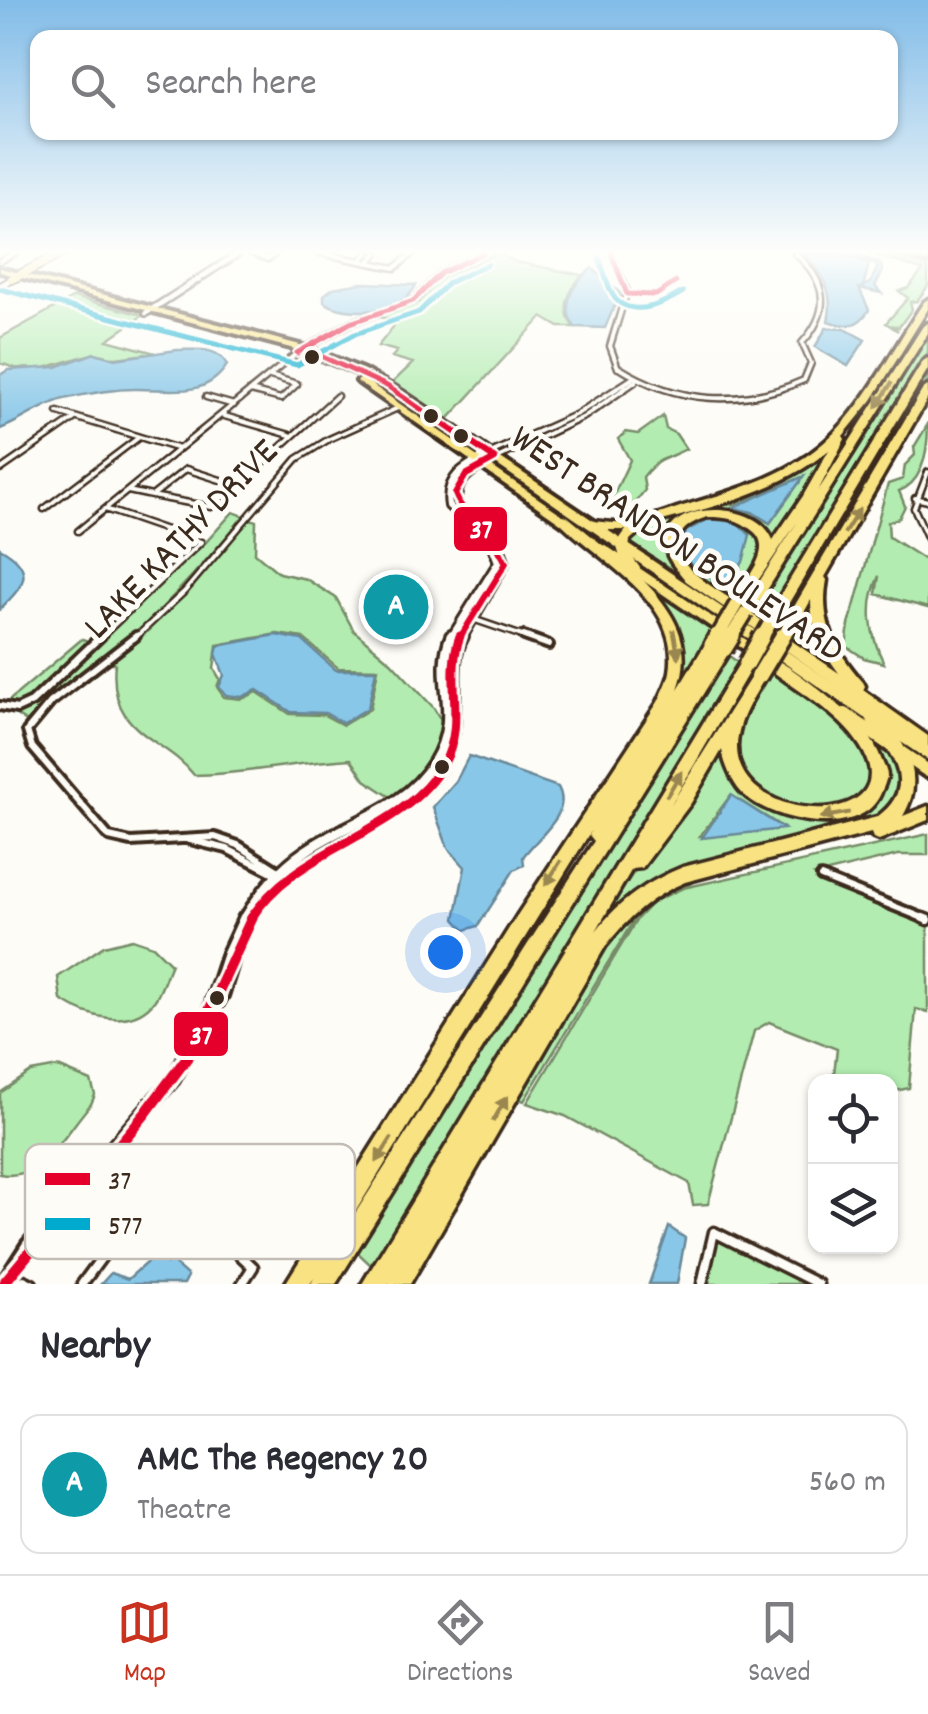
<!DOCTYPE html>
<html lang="en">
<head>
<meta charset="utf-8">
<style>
	body { margin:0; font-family:Dekko,sans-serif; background:#f2f2f3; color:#2b2b33 }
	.controls { position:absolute; right:30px; bottom:30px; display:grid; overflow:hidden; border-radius:20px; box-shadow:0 2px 8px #0004 }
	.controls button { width:90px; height:90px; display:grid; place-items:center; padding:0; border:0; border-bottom:2px solid #e1e1e2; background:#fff; color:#2b2b33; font:50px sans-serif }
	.you { position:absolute; left:445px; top:952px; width:35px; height:35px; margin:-25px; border:8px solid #fff; border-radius:50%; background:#1a73e8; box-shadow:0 0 0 15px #1a73e833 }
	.badge { display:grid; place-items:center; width:65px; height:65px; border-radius:50%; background:#c8321e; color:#fff; font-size:32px; font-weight:700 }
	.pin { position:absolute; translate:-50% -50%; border:5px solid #fff; box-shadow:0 2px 10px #0006 }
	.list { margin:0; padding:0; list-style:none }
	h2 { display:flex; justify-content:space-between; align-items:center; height:130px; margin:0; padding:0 40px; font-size:42px }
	h2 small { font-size:32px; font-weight:400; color:#7c7c81 }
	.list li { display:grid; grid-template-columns:65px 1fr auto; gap:30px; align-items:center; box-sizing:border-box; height:140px; margin:0 20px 20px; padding:0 20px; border:2px solid #e1e1e2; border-radius:20px }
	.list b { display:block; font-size:38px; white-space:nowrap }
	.list p { margin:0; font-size:32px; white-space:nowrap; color:#7c7c81 }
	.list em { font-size:32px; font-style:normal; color:#7c7c81 }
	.icon { flex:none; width:55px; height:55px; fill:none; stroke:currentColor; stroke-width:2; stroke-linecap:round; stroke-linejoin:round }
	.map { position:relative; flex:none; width:928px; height:1284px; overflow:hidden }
	.search { position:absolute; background:#fff; box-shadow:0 2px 8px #0004; left:30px; right:30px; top:30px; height:110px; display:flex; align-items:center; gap:25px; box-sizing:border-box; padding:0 35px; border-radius:20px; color:#7c7c81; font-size:38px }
	.sheet { height:290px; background:#fff }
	nav { display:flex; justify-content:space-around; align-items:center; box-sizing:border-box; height:140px; border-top:2px solid #e1e1e2; background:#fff; font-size:28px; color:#7c7c81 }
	nav a { display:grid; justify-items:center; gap:5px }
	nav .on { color:#c8321e }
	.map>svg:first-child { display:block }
	.green { fill:#b2ecb0; stroke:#768b67; stroke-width:2.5; fill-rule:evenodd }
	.water { fill:#88c7e8; stroke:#698897; stroke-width:2.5 }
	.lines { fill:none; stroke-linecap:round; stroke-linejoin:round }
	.minor-far2-casing { stroke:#3b2a1e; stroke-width:9 }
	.minor-far1-casing { stroke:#3b2a1e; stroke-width:14 }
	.minor-casing { stroke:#3b2a1e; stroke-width:15 }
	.tertiary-far3-casing { stroke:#3b2a1e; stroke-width:10 }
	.tertiary-far2-casing { stroke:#3b2a1e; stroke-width:12 }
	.tertiary-far1-casing { stroke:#3b2a1e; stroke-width:16 }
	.tertiary-casing { stroke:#3b2a1e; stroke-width:19 }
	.primary-far1-casing { stroke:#3b2a1e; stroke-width:12 }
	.primary-casing { stroke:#3b2a1e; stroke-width:20 }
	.trunk-casing { stroke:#3b2a1e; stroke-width:8 }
	.motorway-casing { stroke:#3b2a1e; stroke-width:7 }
	.minor-far2 { stroke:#fdfcf7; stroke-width:4 }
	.minor-far1 { stroke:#fdfcf7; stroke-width:6 }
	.minor { stroke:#fdfcf7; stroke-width:8 }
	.tertiary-far3 { stroke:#fdfcf7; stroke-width:5 }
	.tertiary-far2 { stroke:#fdfcf7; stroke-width:6 }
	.tertiary-far1 { stroke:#fdfcf7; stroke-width:9 }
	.tertiary { stroke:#fdfcf7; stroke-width:11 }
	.primary-far1 { stroke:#f8e281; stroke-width:8 }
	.primary { stroke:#f8e281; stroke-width:12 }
	.trunk { fill:#f8e281; fill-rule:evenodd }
	.motorway { fill:#f8e281; fill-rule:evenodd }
	.motorway-bridge-far1-casing { stroke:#3b2a1e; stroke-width:19; stroke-linecap:butt }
	.motorway-bridge-casing { stroke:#3b2a1e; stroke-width:22; stroke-linecap:butt }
	.motorway-bridge-far1 { stroke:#f8e281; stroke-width:12 }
	.motorway-bridge { stroke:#f8e281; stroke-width:15 }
	.bus-1-far3-casing { stroke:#fdfcf7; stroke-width:10 }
	.bus-1-far2-casing { stroke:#fdfcf7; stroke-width:12 }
	.bus-1-far1-casing { stroke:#fdfcf7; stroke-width:16 }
	.bus-1-casing { stroke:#fdfcf7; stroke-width:19 }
	.bus-2-casing { stroke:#fdfcf7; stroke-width:10 }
	.bus-1-far3 { stroke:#e4002b; stroke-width:5 }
	.bus-1-far2 { stroke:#e4002b; stroke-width:6 }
	.bus-1-far1 { stroke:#e4002b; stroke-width:9 }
	.bus-1 { stroke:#e4002b; stroke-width:11 }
	.bus-2 { stroke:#00a9ce; stroke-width:5 }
	.oneway { fill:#9a8650 }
	.bus-dot { fill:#3b2a1e; stroke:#fdfcf7; stroke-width:4 }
	.labels { text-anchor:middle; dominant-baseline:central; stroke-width:10; stroke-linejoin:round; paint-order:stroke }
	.street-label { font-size:38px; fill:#3b2a1e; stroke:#fdfcf7 }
	.key { fill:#fdfcf7; stroke:#c3bdb6; stroke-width:2.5 }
	.key-label { font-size:28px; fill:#3b2a1e }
	.line-badge { stroke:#fdfcf7; stroke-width:4 }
	.badge-label { font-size:28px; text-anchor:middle; font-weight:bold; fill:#fff }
</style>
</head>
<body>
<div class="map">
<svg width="928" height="1284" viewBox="0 0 928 1284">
	<rect width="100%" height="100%" fill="#fdfcf7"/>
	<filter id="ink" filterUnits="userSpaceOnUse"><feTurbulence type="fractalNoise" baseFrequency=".01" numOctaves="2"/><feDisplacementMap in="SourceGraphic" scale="20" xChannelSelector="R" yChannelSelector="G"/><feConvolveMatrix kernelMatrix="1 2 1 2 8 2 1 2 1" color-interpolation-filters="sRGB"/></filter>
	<g filter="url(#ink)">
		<path class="green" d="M497 253 516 262 582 275C568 292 560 309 574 327H559L542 317 448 419 393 382 413 363 392 357 397 351 378 346 394 326 393 320 375 316 419 302 443 276Z
			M869 253 928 266V286L917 301 910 302 912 309 899 327 894 326 898 331 886 323 908 298 899 291 908 288 923 270Z
			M74 297 143 315 107 340 155 353 116 358 95 353 41 369 15 368 0 363V338Z
			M928 334V352L764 623 754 615Z
			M928 369V380L780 632 773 629Z
			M663 416 666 429 676 434 686 449C667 459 658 457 643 477L645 490 630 509H607L630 460 618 439 626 432 638 434Z
			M928 424C928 450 924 482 899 491L905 506 899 518 888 522 889 537 928 562V608L876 594 879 576C865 604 870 636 884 663L864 658 846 646 849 625 888 484 903 479 905 465 915 455 914 447Z
			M837 442 774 546C764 534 737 515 722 511 686 502 650 538 676 570 688 585 711 596 727 607L725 611 625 543 635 532 755 489ZM803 477 770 523 732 505Z
			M233 512 244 516C204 564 164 609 117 651 89 677 52 693 28 723L9 710 18 711 206 542Z
			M701 515H731L765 538 762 556 730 601C707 586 673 569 673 539Z
			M248 518 256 521 255 553 279 573 306 579 336 598 354 631 391 662 433 707 444 725C435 738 437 750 430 763 423 777 406 789 395 800L365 780 351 759C298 762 247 774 194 775 162 735 108 735 115 663H109L186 591ZM277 634 303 638 338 668 378 669 370 709 343 725 324 715 290 714 257 692 242 699 224 697 217 687 220 679 214 669 217 645Z
			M615 559 714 629 682 681 679 634Z
			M814 591V600L857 687 786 641Z
			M82 639 92 642 31 701 18 707 5 704Z
			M728 655 740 664 373 1267 356 1251Z
			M770 668 840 720 873 760 870 795 816 816C798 808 766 801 752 787 714 750 750 704 770 668Z
			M860 733 904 759 909 786 880 817 658 877 629 896 594 932 725 735 740 781 812 820 878 790ZM731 795 782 827 700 836Z
			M928 834V855H898L815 875 928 923V1012L916 1009 909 1088 891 1092 890 1082 858 1081 851 1076 849 1081H833L837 1049 769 1022 754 1031 708 1204 693 1205 689 1183 565 1116 527 1103 637 919 654 901 683 888Z
			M715 873 653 899 635 918 524 1101 513 1096 613 929 658 889Z
			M132 939 153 946 171 964C166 975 162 990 155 1000 132 1031 87 1017 61 1000L58 977 104 946Z
			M58 1067 91 1081 95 1095 91 1104C66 1131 43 1183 0 1174V1093L31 1072Z
			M717 1238 807 1284H706Z"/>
		<path class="water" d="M801 253H841L869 264 863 287 871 282 878 266 851 253 880 263 883 271 875 286 881 293 859 288 869 310C858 327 847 328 828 321 835 294 822 269 801 253Z
			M592 268 620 293 605 328 575 327C559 306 573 283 592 268Z
			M362 283 416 285C404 313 347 318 324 302V295L333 288Z
			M826 328 845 329 865 340 848 366 815 347Z
			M177 350C196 350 218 346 227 365 205 400 168 388 134 389 112 389 86 394 64 399 43 404 22 421 0 429V375L8 370 56 367 95 353 115 359Z
			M804 476 770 523 752 512 732 508Z
			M709 519 737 522 750 535 743 562 726 588 690 564 681 548 686 531Z
			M0 548C37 569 25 585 0 609Z
			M276 635 302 640 336 670H376L368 708 343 723 325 713 291 712 257 690 242 697 226 695 219 687 224 675 216 654 218 646Z
			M469 756 558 787C573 814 538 836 523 857L524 865 514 870 478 926 465 930 455 919 465 867 448 848 433 807 456 781Z
			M731 795 784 829 702 838Z
			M669 1227 685 1238 677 1284H649Z
			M156 1254 167 1263 170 1260 188 1276 184 1284H101L111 1273 128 1279Z"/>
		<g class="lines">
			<defs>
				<path id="minor-far2" d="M251 253 268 259 276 253
					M320 253 395 268 413 253
					M611 253 627 291 610 346 618 368
					M0 261 15 253
					M360 261 367 253
					M369 262 377 253
					M618 367C677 404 741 408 804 380L811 363 802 343C832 310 827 282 795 253
					M250 391 281 399 297 384 270 376
					M206 397 234 405
					M58 412 179 449
					M221 415 290 435
					M488 454 577 414 633 378
					M495 459 584 417 636 381
					M186 469 236 485 211 507 152 496Z
					M0 470 75 418
					M255 470 337 396
					M928 472 914 508 928 539
					M128 491 152 496
					M915 498 928 501
					M44 509 138 438
					M78 531 297 353
					M464 616 531 639
					M99 639 201 542 105 509
					M134 639 185 591 297 459 329 439 400 407"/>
				<path id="minor-far1" d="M136 636 51 702 27 731 32 747 109 837 131 842 215 837 238 845 282 873
					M524 636 549 645
					M0 706 17 709 32 702 101 636
					M186 839 227 849 278 875
					M821 877 928 920"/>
				<path id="minor" d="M923 918 928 920
					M17 1284 24 1280 32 1284
					M82 1284 159 1179 253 1267 242 1284
					M702 1284 714 1232 818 1284"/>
				<path id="tertiary-far3" d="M0 286 12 279
					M146 313 239 253
					M297 353 350 323 413 301 441 273 483 253"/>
				<path id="tertiary-far2" d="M450 639 498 562 491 544 449 506C444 477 465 466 488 454
					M462 639 506 563 498 542 458 506C453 479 474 470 495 459"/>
				<path id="tertiary-far1" d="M244 920C259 894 279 869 304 852 348 820 404 812 434 762 464 713 433 681 451 636
					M249 920C296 842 385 841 435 776 473 727 441 675 463 636"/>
				<path id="tertiary" d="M211 1007 228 955 245 918
					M3 1284 28 1245 173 1079 222 994 240 936 251 918"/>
				<path id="primary-far1" d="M12 279 62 253"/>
				<path id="primary" d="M845 714 928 771
					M882 722 928 753"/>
				<path id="trunk" d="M0 268 308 347 364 370 403 392 874 710 876 714 874 718H864L397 396 358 374 302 351 0 272Z
					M362 378 576 524 577 526 576 528H568L359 383 357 381Z
					M605 545 766 653 768 656 766 659H758L601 552 599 549 601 546Z"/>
				<path id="motorway" d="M895 253H909L928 258V262Z
					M928 299V309L872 400 843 436 845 439 818 491 923 326 928 323V333L752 614 764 622 923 361 928 358V369L774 628 779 632 923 389 928 386V398L825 577 827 580C819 622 836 651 863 682L865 686 863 690 928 736V750L882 717C909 746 925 780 903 816L928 806V820L879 840 873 838 871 833 685 882C652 896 627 918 605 947L410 1284H362L742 659H752L754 663 670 806 754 672H764L766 676C753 698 738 719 737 746 736 829 913 829 860 746 839 713 797 691 767 667L765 663 767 659 772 658C793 667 822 692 841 707 859 723 874 738 882 761 884 766 887 771 887 776 887 777 883 790 882 790 865 842 770 822 741 792 732 782 724 763 722 750L691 803 642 868 632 869 596 931C619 901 648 881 683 867L877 817C924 783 885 747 862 714L864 710 869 708 686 581C680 573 672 565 668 556 648 501 756 495 773 540L803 496 829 450C781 491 706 509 647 525L630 540 629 550 631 555 640 568 635 572C669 605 696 640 678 689L707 641H717L719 645 714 654 719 645 724 644 731 649 336 1284H311L314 1278 310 1284H285L518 914 658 702C662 693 668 682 670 672 682 600 598 562 557 519L563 515 567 516 621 560 616 544 626 530H602L587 527 585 524 587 521C599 521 611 524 624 523 645 520 664 512 683 506 737 490 792 475 833 434 871 396 894 346 924 302ZM708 517C726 517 739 519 753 531 776 549 744 582 732 600 721 592 708 585 698 576 669 553 671 527 708 517ZM798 521 743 607 741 606ZM811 600C811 628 823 651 839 673L789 639ZM591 831 589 835 594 841 331 1251Z"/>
			</defs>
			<use href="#minor-far2" class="minor-far2-casing"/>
			<use href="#minor-far1" class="minor-far1-casing"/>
			<use href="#minor" class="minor-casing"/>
			<use href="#tertiary-far3" class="tertiary-far3-casing"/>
			<use href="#tertiary-far2" class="tertiary-far2-casing"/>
			<use href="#tertiary-far1" class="tertiary-far1-casing"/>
			<use href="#tertiary" class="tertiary-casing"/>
			<use href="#primary-far1" class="primary-far1-casing"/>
			<use href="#primary" class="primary-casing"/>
			<use href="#trunk" class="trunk-casing"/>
			<use href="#motorway" class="motorway-casing"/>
			<use href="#minor-far2" class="minor-far2"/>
			<use href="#minor-far1" class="minor-far1"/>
			<use href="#minor" class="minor"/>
			<use href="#tertiary-far3" class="tertiary-far3"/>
			<use href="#tertiary-far2" class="tertiary-far2"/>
			<use href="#tertiary-far1" class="tertiary-far1"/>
			<use href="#tertiary" class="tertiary"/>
			<use href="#primary-far1" class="primary-far1"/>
			<use href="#primary" class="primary"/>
			<use href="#trunk" class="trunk"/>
			<use href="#motorway" class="motorway"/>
			<defs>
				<path id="motorway-bridge-far1" d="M716 639 737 603
					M730 639 746 613
					M761 639 769 625
					M782 639 784 635"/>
				<path id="motorway-bridge" d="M712 645 717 636
					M724 649 732 636
					M747 663 762 636
					M759 676 783 636"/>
			</defs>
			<use href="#motorway-bridge-far1" class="motorway-bridge-far1-casing"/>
			<use href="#motorway-bridge" class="motorway-bridge-casing"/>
			<use href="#motorway-bridge-far1" class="motorway-bridge-far1"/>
			<use href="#motorway-bridge" class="motorway-bridge"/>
			<defs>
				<path id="bus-1-far3" d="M611 253 627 294 656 295 676 282
					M305 349 387 386 440 422
					M297 353 350 323 413 301 441 273 483 253"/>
				<path id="bus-1-far2" d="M436 419 495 459 466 475 455 494C466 522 494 535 506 563L459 639"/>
				<path id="bus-1-far1" d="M250 920C298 843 401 838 444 763 467 722 444 679 460 636"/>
				<path id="bus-1" d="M3 1284 145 1114 189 1055 252 918"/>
				<path id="bus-2" d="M599 258C604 270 609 297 620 303 640 316 666 302 683 292
					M0 289 297 365 355 334 419 312 448 283 488 264"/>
			</defs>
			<use href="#bus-1-far3" class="bus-1-far3-casing"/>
			<use href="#bus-1-far2" class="bus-1-far2-casing"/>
			<use href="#bus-1-far1" class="bus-1-far1-casing"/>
			<use href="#bus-1" class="bus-1-casing"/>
			<use href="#bus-2" class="bus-2-casing"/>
			<use href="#bus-1-far3" class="bus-1-far3"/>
			<use href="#bus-1-far2" class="bus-1-far2"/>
			<use href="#bus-1-far1" class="bus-1-far1"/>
			<use href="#bus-1" class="bus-1"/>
			<use href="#bus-2" class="bus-2"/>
		</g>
		<defs><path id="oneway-solid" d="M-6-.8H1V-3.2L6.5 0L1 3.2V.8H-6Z" transform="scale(2.5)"/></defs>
		<g class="oneway">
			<use href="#oneway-solid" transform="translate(884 395) rotate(122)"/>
			<use href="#oneway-solid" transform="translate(852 521) rotate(-58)"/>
			<use href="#oneway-solid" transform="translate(676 644) rotate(79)"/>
			<use href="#oneway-solid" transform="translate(674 784) rotate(-59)"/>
			<use href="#oneway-solid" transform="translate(835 815) rotate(170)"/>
			<use href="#oneway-solid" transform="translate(553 873) rotate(123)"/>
			<use href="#oneway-solid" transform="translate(500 1109) rotate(-60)"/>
			<use href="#oneway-solid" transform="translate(384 1150) rotate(122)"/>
		</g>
	</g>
	<linearGradient id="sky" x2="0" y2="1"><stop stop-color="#81bce8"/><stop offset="0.58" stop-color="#fefefb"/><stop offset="1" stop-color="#fefefb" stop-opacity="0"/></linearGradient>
	<rect width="928" height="433" fill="url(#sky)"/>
	<g class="bus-dot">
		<circle cx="312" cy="357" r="9"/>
		<circle cx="431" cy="416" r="9"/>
		<circle cx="461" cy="436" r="9"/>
		<circle cx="442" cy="767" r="9"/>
		<circle cx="217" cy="998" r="9"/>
	</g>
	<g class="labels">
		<g class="street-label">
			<text transform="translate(183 541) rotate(-46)">LAKE KATHY DRIVE</text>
			<text transform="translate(676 546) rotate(34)">WEST BRANDON BOULEVARD</text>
		</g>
	</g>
	<rect x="25" y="1144" width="330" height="115" rx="15" class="key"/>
	<rect x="45" y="1173" width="45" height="12" fill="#e4002b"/>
	<rect x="45" y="1218" width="45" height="12" fill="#00a9ce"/>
	<g class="key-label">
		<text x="108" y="1189">37</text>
		<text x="108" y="1234">577</text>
	</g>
	<g class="line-badge">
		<rect x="452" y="505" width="57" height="48" rx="10" fill="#e4002b"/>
		<rect x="172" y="1010" width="58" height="48" rx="10" fill="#e4002b"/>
	</g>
	<g class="badge-label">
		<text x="481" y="538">37</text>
		<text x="201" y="1044">37</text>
	</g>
</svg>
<div class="controls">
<button><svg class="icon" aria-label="locate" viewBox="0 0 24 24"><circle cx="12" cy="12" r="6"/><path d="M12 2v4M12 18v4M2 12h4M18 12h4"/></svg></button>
<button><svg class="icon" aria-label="layers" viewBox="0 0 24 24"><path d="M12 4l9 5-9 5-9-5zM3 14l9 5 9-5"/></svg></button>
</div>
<div class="you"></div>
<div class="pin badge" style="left:396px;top:607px;background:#0f9aa8">A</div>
<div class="search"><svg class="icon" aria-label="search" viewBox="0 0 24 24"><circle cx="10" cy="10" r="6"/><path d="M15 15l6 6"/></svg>Search here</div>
</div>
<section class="sheet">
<h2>Nearby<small></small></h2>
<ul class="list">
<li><span class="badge" style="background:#0f9aa8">A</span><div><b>AMC The Regency 20</b><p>Theatre</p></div><em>560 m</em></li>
</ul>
</section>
<nav>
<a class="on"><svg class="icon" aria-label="map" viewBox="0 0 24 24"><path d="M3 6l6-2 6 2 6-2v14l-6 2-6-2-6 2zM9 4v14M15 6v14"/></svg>Map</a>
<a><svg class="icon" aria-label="directions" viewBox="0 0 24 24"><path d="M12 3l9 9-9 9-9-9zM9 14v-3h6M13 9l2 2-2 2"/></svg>Directions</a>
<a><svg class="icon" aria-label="saved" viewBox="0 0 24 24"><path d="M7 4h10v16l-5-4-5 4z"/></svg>Saved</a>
</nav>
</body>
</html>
